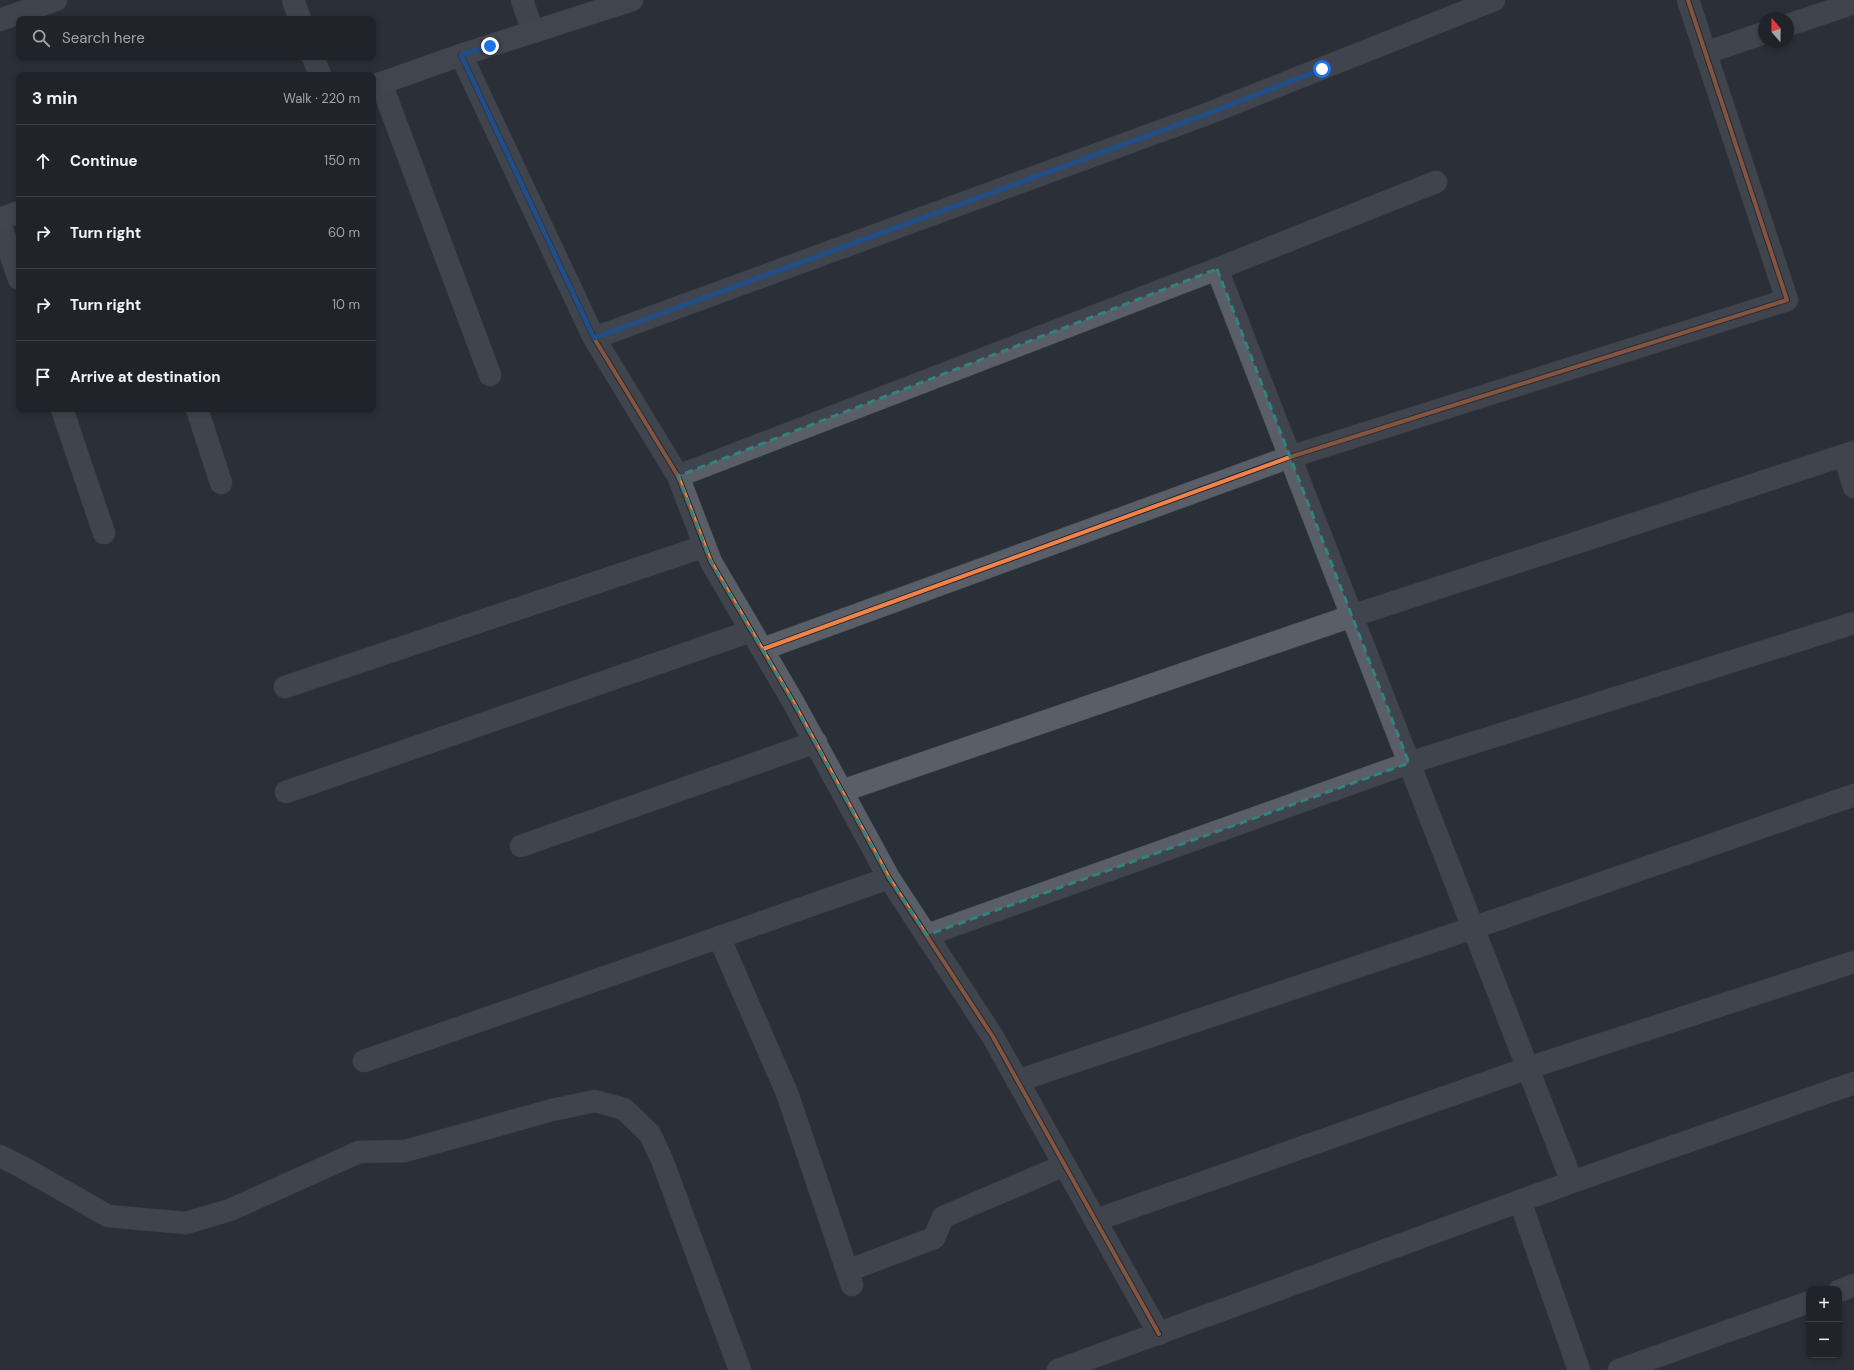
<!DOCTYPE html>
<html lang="en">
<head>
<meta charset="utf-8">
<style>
	body { margin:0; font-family:"DM Sans",sans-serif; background:#2d3036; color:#f1f3f6 }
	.controls { position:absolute; right:12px; bottom:12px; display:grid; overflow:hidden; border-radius:8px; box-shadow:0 2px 6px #0003 }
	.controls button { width:36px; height:36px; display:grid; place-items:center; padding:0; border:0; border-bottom:1px solid #3d4147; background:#20242a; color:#f1f3f6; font:20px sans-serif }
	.compass { position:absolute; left:1758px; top:12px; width:36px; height:36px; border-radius:50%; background:#20242a; box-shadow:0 2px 6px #0003; rotate:340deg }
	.stop { position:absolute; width:12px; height:12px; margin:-9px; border:3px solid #1a73e8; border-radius:50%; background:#fff }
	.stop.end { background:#1a73e8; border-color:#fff; box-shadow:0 1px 4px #0008 }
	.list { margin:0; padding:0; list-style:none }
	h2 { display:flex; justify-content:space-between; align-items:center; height:52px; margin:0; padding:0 16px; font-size:17px }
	h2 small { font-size:13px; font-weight:400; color:#a2a4a8 }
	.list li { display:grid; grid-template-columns:26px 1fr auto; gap:12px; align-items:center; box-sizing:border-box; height:72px; padding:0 16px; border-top:1px solid #3d4147 }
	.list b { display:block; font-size:15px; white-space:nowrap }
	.list em { font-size:13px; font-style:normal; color:#a2a4a8 }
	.icon { flex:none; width:22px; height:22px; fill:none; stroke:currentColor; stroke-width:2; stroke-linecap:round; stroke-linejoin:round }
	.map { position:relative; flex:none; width:1854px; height:1370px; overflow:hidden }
	.search { position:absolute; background:#20242a; box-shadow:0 2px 6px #0003; left:16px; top:16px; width:360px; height:44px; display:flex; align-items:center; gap:10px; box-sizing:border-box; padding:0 14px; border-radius:8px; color:#a2a4a8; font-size:15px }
	.panel { position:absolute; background:#20242a; box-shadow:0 2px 6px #0003; left:16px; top:72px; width:360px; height:340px; border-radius:8px }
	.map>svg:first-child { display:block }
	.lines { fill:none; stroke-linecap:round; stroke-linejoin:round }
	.minor-casing { stroke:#484c53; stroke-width:23 }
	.primary-casing { stroke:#484c55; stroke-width:23 }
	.minor { stroke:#5a5e66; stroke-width:22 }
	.primary { stroke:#5c6168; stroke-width:22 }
	.cycleway-casing { stroke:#1d2633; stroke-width:6 }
	.cycleway { stroke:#f48246; stroke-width:4 }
	.route { stroke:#1a73e8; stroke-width:5 }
	.marked { fill:none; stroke:#308480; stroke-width:3; stroke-dasharray:8 5; stroke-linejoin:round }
</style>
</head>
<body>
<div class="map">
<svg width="1854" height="1370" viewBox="0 0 1854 1370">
	<rect width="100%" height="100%" fill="#2a3038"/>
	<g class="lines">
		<defs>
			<path id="minor" d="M293 0 300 19
				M522 0 533 32
				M0 20 56 0
				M1788 25 1854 3
				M1705 53 1764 33
				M461 55 594 338 678 476 711 562 792 700 889 878 993 1037 1159 1334
				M313 57 320 75
				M381 83 490 375
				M0 223 19 279
				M1217 269 1572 1182
				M594 338 1207 114 1494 0
				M62 409 104 533
				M197 409 221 483
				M1844 455 1854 487
				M678 476 1217 269 1436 182
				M763 649 1290 457 1787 300 1688 0
				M285 687 705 546
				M842 791 1352 616 1854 452
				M286 792 751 631
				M521 846 816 742
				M927 935 1409 763 1854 623
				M719 937 787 1093 852 1285
				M364 1061 889 878
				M1017 1081 1473 928 1854 795
				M0 1156 22 1167 108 1216 186 1223 230 1210 359 1152 405 1151 552 1110 595 1101 624 1109 650 1134 662 1160 740 1370
				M1520 1201 1579 1370
				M1096 1220 1528 1068 1854 962
				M847 1271 934 1238 943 1217 1065 1165
				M1839 1291 1854 1285
				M1058 1370 1572 1182 1854 1083
				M1619 1370 1809 1302"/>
			<path id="primary" d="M373 86 461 55 632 0
				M0 219 19 212"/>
		</defs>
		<use href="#minor" class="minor-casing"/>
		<use href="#primary" class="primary-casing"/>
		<use href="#minor" class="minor"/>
		<use href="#primary" class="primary"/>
		<defs>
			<path id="cycleway" d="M461 55 594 338 678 476 711 562 792 700 889 878 993 1037 1159 1334
				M763 649 1290 457 1787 300 1688 0"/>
		</defs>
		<use href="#cycleway" class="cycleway-casing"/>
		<use href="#cycleway" class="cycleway"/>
	</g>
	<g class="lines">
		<path class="route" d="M490 46 461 55 594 338 1207 114 1322 69"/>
	</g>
	<path d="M0 0H1854V1370H0ZM1217 269 1409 763 927 935 889 878 792 700 711 562 678 476Z" fill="#2a3038" fill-opacity=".55" fill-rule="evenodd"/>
	<path class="marked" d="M1217 269 1409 763 927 935 889 878 792 700 711 562 678 476Z"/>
</svg>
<div class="controls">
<button>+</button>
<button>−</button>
</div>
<svg class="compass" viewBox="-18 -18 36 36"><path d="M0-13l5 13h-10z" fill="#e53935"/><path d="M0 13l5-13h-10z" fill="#a2a4a8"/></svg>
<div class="stop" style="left:1322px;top:69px"></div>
<div class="stop end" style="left:490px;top:46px"></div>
<div class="search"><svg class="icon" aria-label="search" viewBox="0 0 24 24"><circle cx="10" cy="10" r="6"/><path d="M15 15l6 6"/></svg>Search here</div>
<section class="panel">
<h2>3 min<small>Walk · 220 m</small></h2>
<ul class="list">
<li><svg class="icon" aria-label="ahead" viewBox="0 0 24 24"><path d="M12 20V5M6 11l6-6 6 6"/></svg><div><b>Continue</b></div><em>150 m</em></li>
<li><svg class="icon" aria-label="right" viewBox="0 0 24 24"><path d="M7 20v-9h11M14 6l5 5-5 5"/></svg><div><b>Turn right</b></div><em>60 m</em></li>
<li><svg class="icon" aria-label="right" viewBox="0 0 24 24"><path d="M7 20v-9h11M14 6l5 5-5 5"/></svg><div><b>Turn right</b></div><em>10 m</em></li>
<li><svg class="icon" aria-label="arrive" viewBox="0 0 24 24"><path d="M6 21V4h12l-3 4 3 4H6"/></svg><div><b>Arrive at destination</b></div></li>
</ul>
</section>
</div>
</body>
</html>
